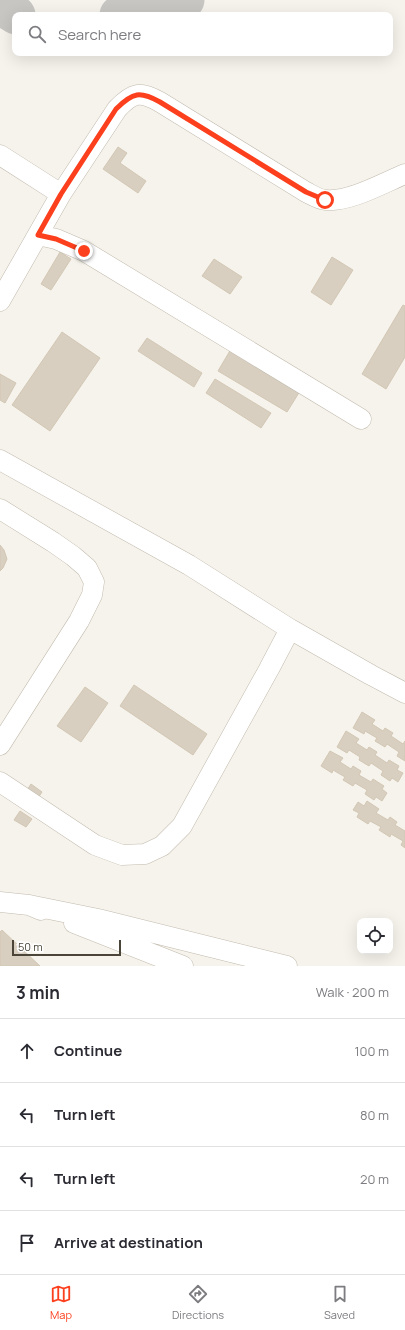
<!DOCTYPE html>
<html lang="en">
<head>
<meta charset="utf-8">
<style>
	body { margin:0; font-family:Manrope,sans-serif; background:#f7f7f7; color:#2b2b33 }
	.controls { position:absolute; right:12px; bottom:12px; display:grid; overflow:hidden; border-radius:8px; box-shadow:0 4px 16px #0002 }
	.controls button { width:36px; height:36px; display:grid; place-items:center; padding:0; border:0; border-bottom:1px solid #e1e1e2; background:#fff; color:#2b2b33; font:20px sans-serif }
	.scale { position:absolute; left:12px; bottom:10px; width:109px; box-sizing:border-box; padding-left:4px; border:2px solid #4b4439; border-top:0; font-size:11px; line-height:14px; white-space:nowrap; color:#4b4439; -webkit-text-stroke:3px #fff; paint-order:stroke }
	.stop { position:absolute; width:12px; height:12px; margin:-9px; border:3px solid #fc3f1d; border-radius:50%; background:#fff }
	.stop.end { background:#fc3f1d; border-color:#fff; box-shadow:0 1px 4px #0008 }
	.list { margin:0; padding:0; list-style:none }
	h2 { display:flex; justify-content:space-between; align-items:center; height:52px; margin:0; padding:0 16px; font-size:17px }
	h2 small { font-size:13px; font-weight:400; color:#7c7c81 }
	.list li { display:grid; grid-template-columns:26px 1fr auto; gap:12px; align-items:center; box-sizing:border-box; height:64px; padding:0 16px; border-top:1px solid #e1e1e2 }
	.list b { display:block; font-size:15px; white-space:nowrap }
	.list em { font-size:13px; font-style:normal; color:#7c7c81 }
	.icon { flex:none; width:22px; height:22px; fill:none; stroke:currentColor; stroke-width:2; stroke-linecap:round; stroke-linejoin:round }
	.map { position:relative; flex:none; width:405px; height:966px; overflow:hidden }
	.search { position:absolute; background:#fff; box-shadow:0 4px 16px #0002; left:12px; right:12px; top:12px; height:44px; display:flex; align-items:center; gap:10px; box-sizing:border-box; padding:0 14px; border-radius:8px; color:#7c7c81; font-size:15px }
	.sheet { height:308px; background:#fff }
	nav { display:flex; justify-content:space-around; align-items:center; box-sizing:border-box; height:56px; border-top:1px solid #e1e1e2; background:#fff; font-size:11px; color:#7c7c81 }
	nav a { display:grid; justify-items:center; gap:2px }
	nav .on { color:#fc3f1d }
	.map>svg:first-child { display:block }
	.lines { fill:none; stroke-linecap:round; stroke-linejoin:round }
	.taxiway { stroke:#c8c6c3; stroke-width:39 }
	.building { fill:#d8cfc1; stroke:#d3c7b4 }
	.minor-casing { stroke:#c2bbae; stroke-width:21 }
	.minor { stroke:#fff; stroke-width:20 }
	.route { stroke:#fc3f1d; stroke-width:5 }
</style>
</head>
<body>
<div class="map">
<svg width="405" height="966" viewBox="0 0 405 966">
	<rect width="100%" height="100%" fill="#f6f3ec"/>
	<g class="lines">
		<path class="taxiway" d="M0 5 16 15
			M119 15 185 0"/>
	</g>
	<path class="building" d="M118 147 127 153 120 163 146 181 138 193 103 169Z
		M60 252 71 259 51 290 41 284Z
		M332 257 353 270 331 305 311 292Z
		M214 259 242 277 230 294 202 276Z
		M403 305 405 306V357L386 389 362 374Z
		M62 332 100 358 50 431 12 405Z
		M147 338 202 373 194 387 138 351Z
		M231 349 300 391 287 412 218 371Z
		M0 374 16 383 5 403 0 400Z
		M215 379 271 413 261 428 206 393Z
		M0 545 4 550 7 559 3 568 0 571Z
		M134 685 207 734 193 755 120 706Z
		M85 687 108 703 81 742 57 726Z
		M362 712 375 720 372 724 383 731 385 728 393 733 391 736 403 744 405 741V761L397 756 399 752 387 744 385 747 375 741 377 738 365 731 364 734 353 728Z
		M346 731 359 739 356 743 367 750 369 747 377 752 375 755 387 763 389 760 399 766 397 770 403 773 398 782 392 778 390 781 381 775 383 771 371 763 369 766 359 760 360 757 349 750 347 753 337 747Z
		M330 751 343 758 340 762 351 769 353 766 361 771 359 775 371 782 373 779 384 786 382 789 387 793 382 801 376 797 374 800 365 794 367 790 355 783 353 786 343 780 345 777 333 770 332 773 321 766Z
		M31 784 42 792 36 801 25 793Z
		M367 801 379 809 376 813 388 820 390 817 397 822 395 825 405 831V848L401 845 403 841 391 834 390 837 379 830 381 827 370 821 368 824 357 817 359 813 353 810 358 802 364 806Z
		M20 811 32 819 26 827 14 820Z
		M2 930 40 966H0V932Z"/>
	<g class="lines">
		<defs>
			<path id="minor" d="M0 155 61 194
				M38 235 56 239 84 251 361 419
				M0 301 61 194 117 109C133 92 140 91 160 102L306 192C312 195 320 200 326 200 350 202 383 183 405 174
				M0 460 189 565 290 629 371 675 405 693
				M0 509 53 542 73 556 87 568 94 582 92 595 79 621 0 745
				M0 782 95 845 122 855 145 854 162 846 182 826 269 669 290 629
				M0 902 29 905 41 910
				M29 905 98 919 287 966
				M74 923 183 966"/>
		</defs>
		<use href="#minor" class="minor-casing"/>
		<use href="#minor" class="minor"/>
	</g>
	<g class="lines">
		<path class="route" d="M84 251 56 239 38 235 61 194 116 109C133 92 140 91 160 102L306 192 325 200"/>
	</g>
</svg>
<div class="controls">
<button><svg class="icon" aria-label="locate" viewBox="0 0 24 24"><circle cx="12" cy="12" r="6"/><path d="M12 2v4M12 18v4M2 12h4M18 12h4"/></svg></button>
</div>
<div class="scale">50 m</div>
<div class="stop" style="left:325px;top:200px"></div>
<div class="stop end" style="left:84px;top:251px"></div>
<div class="search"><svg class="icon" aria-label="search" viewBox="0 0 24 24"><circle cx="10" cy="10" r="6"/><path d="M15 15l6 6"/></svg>Search here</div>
</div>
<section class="sheet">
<h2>3 min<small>Walk · 200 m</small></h2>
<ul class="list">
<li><svg class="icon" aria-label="ahead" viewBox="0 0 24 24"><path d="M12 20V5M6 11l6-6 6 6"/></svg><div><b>Continue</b></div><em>100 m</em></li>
<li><svg class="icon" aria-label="left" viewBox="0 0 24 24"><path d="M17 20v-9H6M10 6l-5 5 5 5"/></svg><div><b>Turn left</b></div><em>80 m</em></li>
<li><svg class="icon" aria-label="left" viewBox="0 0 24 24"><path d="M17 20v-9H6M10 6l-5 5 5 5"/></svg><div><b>Turn left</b></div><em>20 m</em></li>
<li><svg class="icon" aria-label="arrive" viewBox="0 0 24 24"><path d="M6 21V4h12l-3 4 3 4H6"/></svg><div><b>Arrive at destination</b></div></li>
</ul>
</section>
<nav>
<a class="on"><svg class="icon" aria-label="map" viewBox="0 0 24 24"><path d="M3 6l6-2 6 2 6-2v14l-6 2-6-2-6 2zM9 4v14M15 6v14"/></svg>Map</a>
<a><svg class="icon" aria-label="directions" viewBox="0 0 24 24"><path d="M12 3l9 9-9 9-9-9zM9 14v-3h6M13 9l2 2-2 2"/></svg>Directions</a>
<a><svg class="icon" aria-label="saved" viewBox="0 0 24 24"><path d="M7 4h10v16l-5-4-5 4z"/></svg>Saved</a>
</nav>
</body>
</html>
